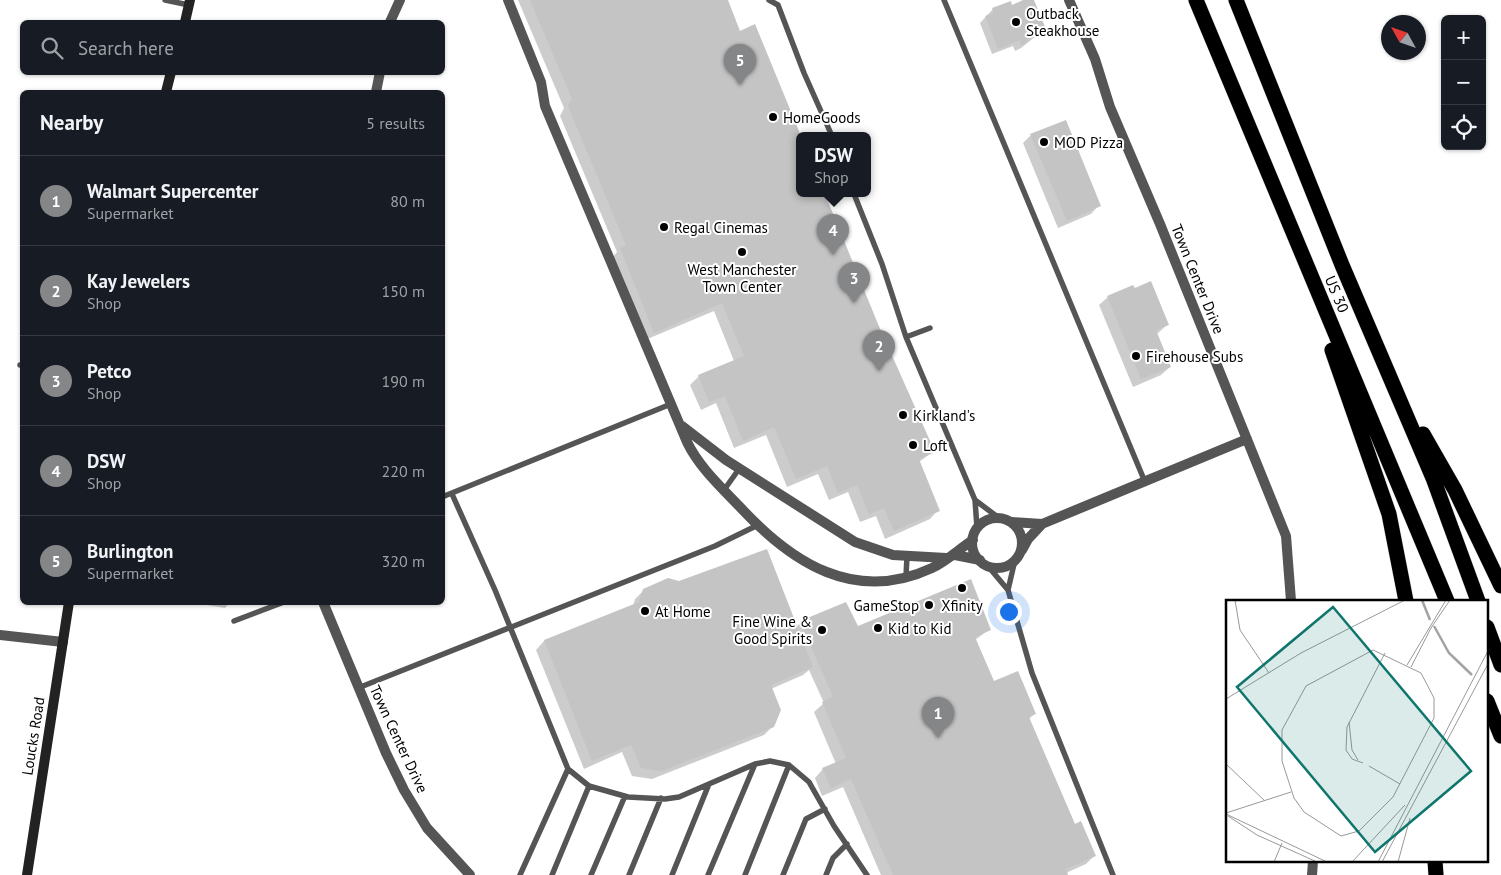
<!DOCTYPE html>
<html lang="en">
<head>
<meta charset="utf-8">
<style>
	body { margin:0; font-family:"PT Sans",sans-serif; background:#20242c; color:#f1f3f6 }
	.controls { position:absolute; right:15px; top:15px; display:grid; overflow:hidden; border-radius:8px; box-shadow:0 1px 4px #0004 }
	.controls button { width:45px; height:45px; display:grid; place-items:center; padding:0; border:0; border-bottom:1px solid #363941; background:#171b24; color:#f1f3f6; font:25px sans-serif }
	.compass { position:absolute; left:1381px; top:15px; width:45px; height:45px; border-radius:50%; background:#171b24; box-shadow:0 1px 4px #0004; rotate:310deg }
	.you { position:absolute; left:1008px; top:611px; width:18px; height:18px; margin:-12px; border:4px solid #fff; border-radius:50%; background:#1a73e8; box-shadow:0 0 0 8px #1a73e833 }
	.badge { display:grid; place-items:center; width:32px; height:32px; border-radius:50%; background:#858687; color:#fff; font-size:16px; font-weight:700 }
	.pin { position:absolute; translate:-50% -41px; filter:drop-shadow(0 1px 2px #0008) }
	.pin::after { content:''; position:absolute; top:26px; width:18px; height:15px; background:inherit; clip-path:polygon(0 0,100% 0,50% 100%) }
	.popup { position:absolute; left:796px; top:132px; width:75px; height:65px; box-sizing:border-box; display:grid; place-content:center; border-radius:8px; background:#171b24; filter:drop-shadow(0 1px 4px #0005); font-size:16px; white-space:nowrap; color:#9ea1a6 }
	.popup b { font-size:19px; color:#f1f3f6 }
	.popup::after { content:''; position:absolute; left:50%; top:100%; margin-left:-10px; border:10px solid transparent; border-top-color:#171b24 }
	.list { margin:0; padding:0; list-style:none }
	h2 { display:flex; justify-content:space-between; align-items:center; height:65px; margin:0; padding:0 20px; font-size:21px }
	h2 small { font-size:16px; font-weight:400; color:#9ea1a6 }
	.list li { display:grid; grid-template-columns:32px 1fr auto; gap:15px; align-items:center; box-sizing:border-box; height:90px; padding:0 20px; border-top:1px solid #363941 }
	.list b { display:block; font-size:19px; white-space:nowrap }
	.list p { margin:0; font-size:16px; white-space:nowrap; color:#9ea1a6 }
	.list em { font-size:16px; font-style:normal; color:#9ea1a6 }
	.icon { flex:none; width:28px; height:28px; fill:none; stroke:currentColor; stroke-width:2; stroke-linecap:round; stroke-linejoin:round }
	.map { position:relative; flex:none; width:1501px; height:875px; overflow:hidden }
	.search { position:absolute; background:#171b24; box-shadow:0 1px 4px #0004; left:20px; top:20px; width:425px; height:55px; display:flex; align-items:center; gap:12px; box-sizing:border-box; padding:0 18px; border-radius:8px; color:#9ea1a6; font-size:19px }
	.panel { position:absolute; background:#171b24; box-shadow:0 1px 4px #0004; left:20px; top:90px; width:425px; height:515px; border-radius:8px }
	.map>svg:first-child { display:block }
	.shadow { fill:#0003 }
	.building { fill:#c4c4c4 }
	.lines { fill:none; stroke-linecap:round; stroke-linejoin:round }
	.highway-casing { stroke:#dbdbdb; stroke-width:16 }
	.lane { stroke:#555; stroke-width:5.5 }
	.street { stroke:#555; stroke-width:10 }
	.secondary { stroke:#222; stroke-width:10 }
	.highway { stroke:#000; stroke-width:15 }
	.poi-dot { fill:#000; stroke:#fff; stroke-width:2 }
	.labels { text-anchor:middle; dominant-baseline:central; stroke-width:4; stroke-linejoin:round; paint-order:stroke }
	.poi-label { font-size:15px; fill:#000; stroke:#fff; text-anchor:start }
	.street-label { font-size:15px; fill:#000; stroke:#fff }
	.inset-river { fill:none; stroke:#a3a3a3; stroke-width:2.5 }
	.inset-road { fill:none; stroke:#999; stroke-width:1 }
	.view { fill:#0f766e; fill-opacity:0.15; stroke:#0f766e; stroke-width:2.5 }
	.inset-edge { fill:none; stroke:#000; stroke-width:2.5 }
</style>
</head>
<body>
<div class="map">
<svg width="1501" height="875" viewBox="0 0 1501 875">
	<rect width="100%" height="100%" fill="#fff"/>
	<path class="shadow" d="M518 0H726L739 33 755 25 800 136 799 194H824L877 325 934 451 919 462 938 510 930 519 885 539 876 516 860 522 848 492 829 500 818 474 787 487 766 435 734 448 716 403 701 410 690 385 699 376 734 361 714 311 645 340 612 258 617 252 560 116 564 108Z
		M1026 0H1033L1045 29 1021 48 1015 51 1013 46 992 54 980 23 993 9 1011 6Z
		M1031 135 1099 205 1091 214 1058 228 1023 143Z
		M1108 297 1167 325 1157 334 1170 367 1161 375 1133 387 1099 305Z
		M644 590 796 627 801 622 858 628 990 629 975 640 994 683 1035 713 1029 719 1075 825 1094 856 1086 864 1066 873 1067 875H881L843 787 822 796 815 778 823 769 836 764 814 712 824 703 809 670 803 675 771 689 773 726 764 735 652 779 632 776 622 752 584 769 536 650 544 641 633 606 635 599Z
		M206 602H230L225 608 207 605Z"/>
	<path class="building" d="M530 0H728L740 31 755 24 801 136H799V194H825L878 324 935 452 919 459 940 511 894 531 884 508 869 514 857 485 838 493 827 466 796 479 774 427 743 441 725 396 709 402 698 375 744 356 722 303 654 333 620 248 626 245 568 106 572 99Z
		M1023 0H1034L1046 29 1027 39 1028 42 1021 45 1020 40 998 49 985 16 994 13 992 8 1011 1 1012 5Z
		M1066 120 1101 206 1067 221 1030 134Z
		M1151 281 1169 325 1156 330 1171 367 1141 379 1107 296 1133 285 1135 288Z
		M767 549 813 667 771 685 781 710 774 727 662 771 641 768 631 745 592 761 544 640 639 602 643 589 668 578 679 581Z
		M971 579 991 630 975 637 994 681 1018 671 1036 714 1029 717 1075 824 1081 821 1096 856 1066 869 1068 875H893L851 779 831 788 822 768 846 758 822 702 833 697 800 621 846 602 858 626Z"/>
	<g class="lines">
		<defs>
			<path id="highway" d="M1196 0 1447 601
				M1236 0 1342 265 1433 478 1478 601
				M1332 350 1389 514 1406 601
				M1423 434 1455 490 1501 586
				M1487 627 1501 665
				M1487 701 1501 736
				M1435 861 1436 875"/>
		</defs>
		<use href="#highway" class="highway-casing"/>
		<path class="lane" d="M165 0 189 5
			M769 0 778 5 804 73 832 136
			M944 0 1145 482
			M854 194 882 264 906 337
			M930 328 906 337 975 500 977 528
			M20 365H22
			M724 490 739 469
			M452 494 495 590 568 769 589 786 628 797 665 799 679 797 755 764 770 761 789 765 809 782 834 826 867 875
			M442 497 671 404
			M975 500 999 518
			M987 565 1008 590 1032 673 1113 875
			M906 576 907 557
			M1008 590 1015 560
			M234 621 284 602
			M358 688 715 546 758 525
			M520 875 568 769
			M552 875 589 786
			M591 875 625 796
			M629 875 661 798
			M672 875 709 784
			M708 875 755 764
			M745 875 789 765
			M783 875 806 819 825 809
			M826 875 833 858 847 844"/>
		<path class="street" d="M508 0 541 82 545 106 687 442C699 467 721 487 740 507 792 563 855 604 932 568 947 561 959 549 973 540
			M1069 0 1095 59 1110 107 1160 224 1286 536 1291 601
			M390 22 400 0
			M376 92 380 72
			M682 426 726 460 855 542 893 555 946 558
			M972 543a25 25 0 1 1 50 0a25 25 0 1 1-50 0Z
			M1012 522 1042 524 1247 439
			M1022 550 1028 539 1042 524
			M955 555 980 560
			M323 602 386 753 404 790 427 828 470 875
			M0 635 63 642
			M1312 875 1313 861"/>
		<path class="secondary" d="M185 22 190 0
			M166 92 171 72
			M27 875 69 602"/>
		<use href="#highway" class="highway"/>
	</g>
	<g class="poi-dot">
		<circle cx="1016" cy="22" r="5"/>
		<circle cx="773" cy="117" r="5"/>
		<circle cx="1044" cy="142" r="5"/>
		<circle cx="664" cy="227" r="5"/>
		<circle cx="742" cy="252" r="5"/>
		<circle cx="1136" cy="356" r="5"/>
		<circle cx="903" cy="415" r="5"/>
		<circle cx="913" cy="445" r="5"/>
		<circle cx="962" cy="588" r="5"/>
		<circle cx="929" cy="605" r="5"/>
		<circle cx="645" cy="611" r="5"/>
		<circle cx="878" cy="628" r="5"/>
		<circle cx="822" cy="630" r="5"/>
	</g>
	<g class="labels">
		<g class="poi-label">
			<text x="1026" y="13">Outback<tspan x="1026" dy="17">Steakhouse</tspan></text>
			<text x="783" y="117">HomeGoods</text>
			<text x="1054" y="142">MOD Pizza</text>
			<text x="674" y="227">Regal Cinemas</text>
			<text x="742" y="269" text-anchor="middle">West Manchester<tspan x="742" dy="17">Town Center</tspan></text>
			<text x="1146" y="356">Firehouse Subs</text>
			<text x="913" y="415">Kirkland's</text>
			<text x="923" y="445">Loft</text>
			<text x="919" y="605" text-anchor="end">GameStop</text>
			<text x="962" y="605" text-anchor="middle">Xfinity</text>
			<text x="655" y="611">At Home</text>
			<text x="812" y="621" text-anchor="end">Fine Wine &amp;<tspan x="812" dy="17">Good Spirits</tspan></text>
			<text x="888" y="628">Kid to Kid</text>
		</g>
		<g class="street-label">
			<text transform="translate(1198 279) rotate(68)">Town Center Drive</text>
			<text transform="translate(1337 294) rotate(67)">US 30</text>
			<text transform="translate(33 736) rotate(-81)">Loucks Road</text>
			<text transform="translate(399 739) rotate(65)">Town Center Drive</text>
		</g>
	</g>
	<g transform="translate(1226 600)">
		<rect width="262" height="262" fill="#fff"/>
		<path class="inset-river" d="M196 0 204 20M208 26 223 53 246 75"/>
		<path class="inset-road" d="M9 0 14 30 43 73M147 50 195 73 208 98V118L167 197 133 231 115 236 78 212 68 198 56 161V130L80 86ZM181 65 220 0M185 67 205 28 224 0M0 99 75 53 179 0M123 122 126 150 132 160M137 163 126 159 120 150 121 127 159 53M0 164 39 201M143 166 174 184M0 213 65 192M0 214 101 262M2 216 31 235 91 262M48 262 56 243M126 262 179 205M152 262 263 49M156 262 263 62M172 262 184 218"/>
		<path class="view" d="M107 7 245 171 149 252 11 87Z"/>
		<rect width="262" height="262" class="inset-edge"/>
	</g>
</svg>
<div class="controls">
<button>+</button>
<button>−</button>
<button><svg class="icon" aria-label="locate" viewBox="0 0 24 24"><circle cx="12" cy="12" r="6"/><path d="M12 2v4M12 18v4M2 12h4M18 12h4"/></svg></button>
</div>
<svg class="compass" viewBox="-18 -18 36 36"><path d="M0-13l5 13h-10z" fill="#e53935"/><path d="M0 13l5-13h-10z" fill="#9ea1a6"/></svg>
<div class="you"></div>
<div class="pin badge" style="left:938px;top:738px">1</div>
<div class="pin badge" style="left:879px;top:371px">2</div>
<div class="pin badge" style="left:854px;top:303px">3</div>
<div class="pin badge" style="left:833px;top:255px">4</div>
<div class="popup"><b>DSW</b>Shop</div>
<div class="pin badge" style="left:740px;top:85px">5</div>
<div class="search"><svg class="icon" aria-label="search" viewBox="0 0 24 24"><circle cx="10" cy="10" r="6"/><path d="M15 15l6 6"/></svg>Search here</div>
<section class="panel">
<h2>Nearby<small>5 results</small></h2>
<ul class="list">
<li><span class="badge">1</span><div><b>Walmart Supercenter</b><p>Supermarket</p></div><em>80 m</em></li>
<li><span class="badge">2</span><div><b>Kay Jewelers</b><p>Shop</p></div><em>150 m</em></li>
<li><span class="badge">3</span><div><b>Petco</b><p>Shop</p></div><em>190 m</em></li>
<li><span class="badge">4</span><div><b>DSW</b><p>Shop</p></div><em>220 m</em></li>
<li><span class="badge">5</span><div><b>Burlington</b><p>Supermarket</p></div><em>320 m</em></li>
</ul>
</section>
</div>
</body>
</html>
